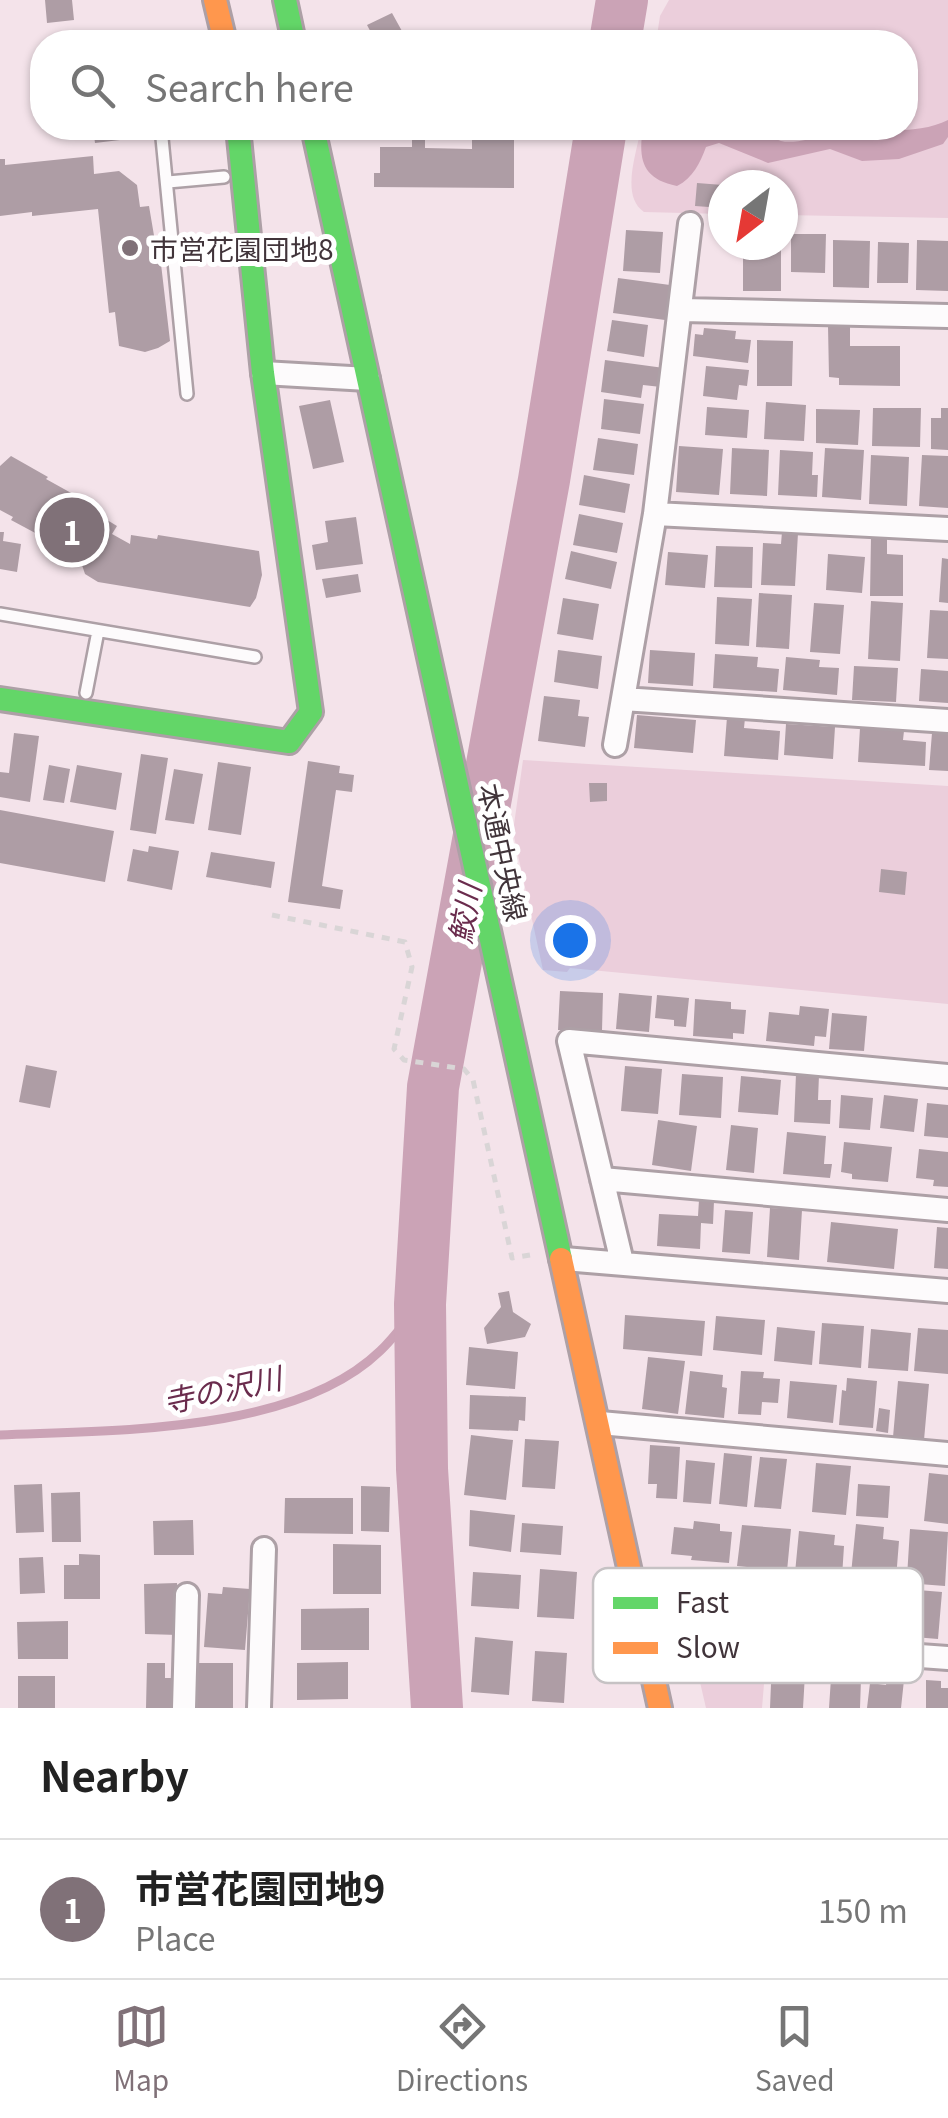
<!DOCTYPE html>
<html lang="en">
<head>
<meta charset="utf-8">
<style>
	body { margin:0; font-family:Georgia,"Noto Sans JP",serif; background:#f2f2f2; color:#222 }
	.compass { position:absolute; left:708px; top:170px; width:90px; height:90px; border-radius:50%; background:#fff; box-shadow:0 2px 8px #0004; rotate:211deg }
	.you { position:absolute; left:570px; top:940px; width:35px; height:35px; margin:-25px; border:8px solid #fff; border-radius:50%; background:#1a73e8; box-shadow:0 0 0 15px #1a73e833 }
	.badge { display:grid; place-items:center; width:65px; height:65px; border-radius:50%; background:#807178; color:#fff; font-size:32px; font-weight:700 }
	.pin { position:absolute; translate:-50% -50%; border:5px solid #fff; box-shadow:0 2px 10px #0006 }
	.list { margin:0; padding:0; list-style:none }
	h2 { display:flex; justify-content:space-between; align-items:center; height:130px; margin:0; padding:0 40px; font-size:42px }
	h2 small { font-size:32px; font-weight:400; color:#767676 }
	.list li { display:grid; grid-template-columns:65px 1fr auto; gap:30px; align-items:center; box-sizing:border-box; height:140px; padding:0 40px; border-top:2px solid #e0e0e0 }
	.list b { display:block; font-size:38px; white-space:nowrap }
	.list p { margin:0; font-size:32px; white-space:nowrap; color:#767676 }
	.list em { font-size:32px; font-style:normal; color:#767676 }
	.icon { flex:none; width:55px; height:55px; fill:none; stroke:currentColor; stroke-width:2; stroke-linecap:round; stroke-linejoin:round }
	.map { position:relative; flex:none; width:948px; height:1708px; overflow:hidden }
	.search { position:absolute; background:#fff; box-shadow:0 2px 8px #0004; left:30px; right:30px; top:30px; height:110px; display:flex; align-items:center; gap:25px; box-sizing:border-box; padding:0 35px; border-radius:40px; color:#767676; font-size:38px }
	.sheet { height:270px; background:#fff }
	nav { display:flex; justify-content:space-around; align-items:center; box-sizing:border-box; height:140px; border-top:2px solid #e0e0e0; background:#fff; font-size:28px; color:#767676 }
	nav a { display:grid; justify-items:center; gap:5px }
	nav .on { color:#807178 }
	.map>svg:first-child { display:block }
	.green { fill:#ebcedb }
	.water { fill:#cba3b6 }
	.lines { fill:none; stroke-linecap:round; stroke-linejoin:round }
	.stream { stroke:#cba3b6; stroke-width:9 }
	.river { stroke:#cba3b6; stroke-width:52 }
	.building { fill:#ae9da5 }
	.lane-casing { stroke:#ada0a6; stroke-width:16 }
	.street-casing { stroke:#ada0a6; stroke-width:28 }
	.fast-casing { stroke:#ada0a6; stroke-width:28 }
	.slow-casing { stroke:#ada0a6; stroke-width:28 }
	.path { stroke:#d9d5d6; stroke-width:5; stroke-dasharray:8 8; stroke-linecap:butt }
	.lane { stroke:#fdfbfc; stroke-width:11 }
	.street { stroke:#fdfbfc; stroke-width:22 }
	.fast { stroke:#63d668; stroke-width:22 }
	.slow { stroke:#ff974d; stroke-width:22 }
	.poi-dot { fill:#807178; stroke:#fff; stroke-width:4 }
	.labels { text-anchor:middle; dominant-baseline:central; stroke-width:10; stroke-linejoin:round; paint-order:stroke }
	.poi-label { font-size:28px; fill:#41343a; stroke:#fff; text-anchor:start }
	.street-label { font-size:28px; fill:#41343a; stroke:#fff }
	.water-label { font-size:30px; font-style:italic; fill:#6a2c4d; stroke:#fff }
	.key { fill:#fff; stroke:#c6c2c4; stroke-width:2.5 }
	.key-label { font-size:28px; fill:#41343a }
</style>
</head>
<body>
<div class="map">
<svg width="948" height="1708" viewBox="0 0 948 1708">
	<rect width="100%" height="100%" fill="#f4e3ea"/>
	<path class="green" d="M669 0H948V218L783 215V185H723V214L644 212C620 196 637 152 641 128H906V42H656L660 16Z
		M523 760 948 786V1004L570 968 567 972 543 970 513 832Z
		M693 1652 766 1660 762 1708H706Z"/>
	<path class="water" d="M948 120V137L943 144 899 159 862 161 830 149 768 163 719 143 706 147C700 163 693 178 677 186 642 179 638 159 643 128 673 127 720 122 749 128 778 133 770 148 810 139L817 128C857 127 913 138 948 120Z"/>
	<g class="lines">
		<path class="stream" d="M0 1435C113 1430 294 1434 380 1351 395 1337 407 1319 420 1304"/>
		<path class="river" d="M615 42 622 0
			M437 1708 422 1469 420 1304 433 1087 544 480 601 128"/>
	</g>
	<path class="building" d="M45 0H72L74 20 47 23Z
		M392 13 408 42H376L367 25Z
		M93 128H118L120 140 95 143Z
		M472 131H514V188L374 187V173H380V147H412V139H425V148L472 149Z
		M93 156 94 174 119 171 137 185 140 207 149 206 159 265 161 264 170 341 158 348 145 352 119 346 115 312 109 313 98 209 32 216V212L0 216V159H5V165Z
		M697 183 723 185V208L695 206Z
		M626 230 663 232 660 273 623 271Z
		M791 234H826L825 273 791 272Z
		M833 240 870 241 869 288 833 287Z
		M917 240 948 241V291L916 290Z
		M878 242 909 243 908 283H877Z
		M743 245H781V291H743Z
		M618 278 670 285 665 320 613 313Z
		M612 320 648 325 644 357 607 351Z
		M850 325V346H900V386L839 385V378L829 377 828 326Z
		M704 328 736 331 735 339 751 340 748 363 693 356 695 334 703 335Z
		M757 340 793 341 792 386H757Z
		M605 360 664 368 661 387 643 385 641 398 601 392Z
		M706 366 749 370 747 386 739 385 737 400 703 396Z
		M604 399 644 404 640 434 601 429Z
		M330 400 344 462 313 469 299 406Z
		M766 402 806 405 804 441 764 439Z
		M707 407 749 410 747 438 705 435Z
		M873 408H921L920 447 872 446Z
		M941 408H948V450L931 449V418H941Z
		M816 409 860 410 858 445 816 443Z
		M598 438 638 444 634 475 593 470Z
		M679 446 723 449 719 495 676 492Z
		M732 448 769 450 767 496 730 494Z
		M825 448 864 450 861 500 822 497Z
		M780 450 813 452 812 475H818L817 497 778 495Z
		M871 455 909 457 907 506 869 504Z
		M922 455 948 456V508L919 506Z
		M11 456 48 477 46 479 73 494 71 498 117 526 112 534 130 544 131 535 157 539 158 535 259 551 262 575 256 598 250 607 98 582 85 574 82 565 36 540 39 535 11 520 13 517 0 510V466Z
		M584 475 630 484 625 513 579 505Z
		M579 514 623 523 617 553 573 545Z
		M356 517 363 564 316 570 312 545 328 542 325 521Z
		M0 532H4L3 541 21 544 17 572 0 569Z
		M782 532 798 533 795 586 761 585 763 543 781 544Z
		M871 537 887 538V554L903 555V596H870Z
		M716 546 753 547 752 588 714 587Z
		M571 551 617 562 611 589 565 579Z
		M668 552 708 555 705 588 665 585Z
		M828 554 865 557 862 593 826 590Z
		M942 558 948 559V603L939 602Z
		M358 574 361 592 326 598 322 579Z
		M759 593 792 595 789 649 756 647Z
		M717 597 752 599 749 646 715 644Z
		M563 598 599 604 593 640 557 634Z
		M871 601 903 603 900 661 868 659Z
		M814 603 844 605 840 654 810 652Z
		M930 610 948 611V659L927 658Z
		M558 650 602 656 598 689 554 682Z
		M650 650 695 653 693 686 648 683Z
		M715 654 758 657 757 667 779 669 777 692 713 688Z
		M786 657 820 660 819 667 839 668 837 695 783 690Z
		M854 666 898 668 896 702 852 700Z
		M921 669 948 671V703L919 701Z
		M544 696 580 700 578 716 589 717 585 747 538 741Z
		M637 715 696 720 693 753 634 748Z
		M727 717 745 718 744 728 780 731 778 760 724 756Z
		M786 724 835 727 833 759 784 755Z
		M860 728 904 731 903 740 926 742 925 766 858 762Z
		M14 733 39 736 30 802 0 797V772L9 773Z
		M932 733 948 734V771L929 770Z
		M141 754 168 758 156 834 130 830Z
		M308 761 340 766 339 773 354 775 352 792 336 790 322 886 343 890 340 909 288 902Z
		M218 762 251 767 241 835 208 830Z
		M49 765 70 769 64 803 43 800Z
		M77 765 122 773 116 810 70 802Z
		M174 769 203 774 194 824 165 820Z
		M589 783H607V801L590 802Z
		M0 810 114 831 105 882 0 863Z
		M149 846 179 851 172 890 127 881 133 849 148 852Z
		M211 852 275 862 271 888 206 877Z
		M881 869 907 872 905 895 879 892Z
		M560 991 603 993 602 1031 558 1030Z
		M619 993 652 996 649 1032 616 1029Z
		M657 995 689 998 686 1027 674 1026V1020L655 1018Z
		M695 999 731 1002V1009L746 1010 744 1034 733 1033V1039L693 1036Z
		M800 1006 829 1009 826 1037 815 1036 814 1046 766 1041 769 1012 799 1015Z
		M832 1013 867 1016 864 1051 829 1049Z
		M26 1065 57 1071 50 1108 19 1102Z
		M625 1066 662 1069 658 1114 621 1111Z
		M682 1074 723 1077 721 1118 679 1115Z
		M796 1074 819 1075 818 1100H831L830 1124 794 1122Z
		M741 1076 781 1080 778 1115 738 1112Z
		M841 1095 873 1098 870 1130 839 1128Z
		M884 1095 918 1099 914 1132 880 1128Z
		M927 1103 948 1105V1138L924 1136Z
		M658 1120 697 1126 691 1171 652 1165Z
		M731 1125 758 1128 754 1173 726 1170Z
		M787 1132 826 1136 824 1164H832L830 1178 783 1174Z
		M844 1142 892 1147 888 1182 852 1179V1174L841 1172Z
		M919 1149 948 1152V1187L933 1186 934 1180 916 1178Z
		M699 1200 714 1201 713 1224 701 1223 700 1249 657 1246 659 1214 698 1216Z
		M770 1208 802 1210 799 1260 767 1257Z
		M725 1210 753 1212 750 1254 722 1252Z
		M831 1222 898 1229 894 1269 827 1262Z
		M937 1227 948 1228V1269L934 1268Z
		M509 1291 513 1312 531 1324 525 1337 487 1344 484 1328 501 1307 498 1293Z
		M625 1315 705 1321 702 1356 623 1349Z
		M716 1316 765 1320 762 1355 713 1350Z
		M822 1323 864 1326 861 1368 819 1364Z
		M777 1327 815 1331 812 1365 774 1361Z
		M918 1328 948 1330V1374L914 1371Z
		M871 1329 911 1333 908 1371 868 1368Z
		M469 1347 518 1352 515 1389 466 1385Z
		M648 1357 685 1361 678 1414 642 1409Z
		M690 1371 723 1375 722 1387 727 1388 724 1418 685 1414Z
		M741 1371 764 1372 763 1378 780 1379 778 1403 762 1402 761 1415 738 1414Z
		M847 1378 877 1381 873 1428 839 1425 842 1390 846 1391Z
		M790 1381 837 1385 833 1423 787 1418Z
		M898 1381 929 1384 924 1440 893 1437Z
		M470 1395 526 1397 525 1421 519 1420 518 1431 469 1429Z
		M879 1408 890 1410 888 1433 876 1431Z
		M471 1435 513 1440 506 1500 464 1495Z
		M525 1439 559 1441 555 1489 522 1487Z
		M650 1445 680 1447 677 1499 656 1498 657 1484H648Z
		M724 1453 752 1456 747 1507 719 1504Z
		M760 1457 787 1459 781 1509 754 1507Z
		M686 1460 715 1463 711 1504 683 1502Z
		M816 1463 851 1466 846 1515 812 1512Z
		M929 1473 948 1475V1524L924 1521Z
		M42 1484 44 1532 16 1533 14 1485Z
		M858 1484 890 1486 888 1518 856 1516Z
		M361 1486 390 1487 389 1532 361 1531Z
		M80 1492 81 1542H52L51 1493Z
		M285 1498H353V1534L284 1533Z
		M470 1510 515 1515 511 1552 469 1546Z
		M193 1520 194 1555H154L153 1521Z
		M694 1521 720 1524V1531L732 1532 729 1563 691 1560 692 1556 671 1554 674 1527 693 1529Z
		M522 1523 563 1526 561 1555 520 1552Z
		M856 1524 884 1527 883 1539 899 1541 896 1579 851 1574Z
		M742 1525 791 1529 787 1571 737 1566Z
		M910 1529 948 1532 945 1586 919 1584V1578L907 1577Z
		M799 1531 835 1535 834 1545 844 1546 842 1577 795 1573Z
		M333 1544 381 1545V1594H333Z
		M79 1554 100 1555V1599H64V1565H79Z
		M43 1557 45 1593 20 1594 19 1558Z
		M540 1569 577 1572 574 1619 537 1617Z
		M473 1572 521 1575 519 1609 471 1606Z
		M177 1583 178 1635 145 1634 144 1584Z
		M223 1587 250 1589 245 1650 204 1647 208 1593 222 1594Z
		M906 1589 942 1592 938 1639 902 1636Z
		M369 1608V1650H301V1609Z
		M68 1621V1659H18L17 1622Z
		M475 1637 513 1641 509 1695 471 1692Z
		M535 1651 567 1653 564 1703 532 1701Z
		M772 1660H791L790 1673 805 1674 803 1708H770Z
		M348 1662V1699L297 1700V1663Z
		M147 1663H165V1678H175V1708H146Z
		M197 1663H233V1708H197Z
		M18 1676H55V1708H18Z
		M831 1678 861 1679 860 1708H829Z
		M887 1678 904 1680 901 1708H867L870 1683 886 1685Z
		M926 1680 941 1681V1688H948V1708H926Z"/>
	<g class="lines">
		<defs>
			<path id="lane" d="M161 128 187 394
				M168 182 224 177
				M0 614 255 657
				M86 693 98 631"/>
			<path id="street" d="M682 310 948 316
				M263 373 368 379
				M655 514 948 529
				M623 699 948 721
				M615 745 655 514 690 224
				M602 1179 948 1210
				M564 1259 948 1291
				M622 1262 569 1041 948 1076
				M600 1423 948 1454
				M644 1636 948 1658
				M184 1708 187 1595
				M259 1708 264 1549"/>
			<path id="fast" d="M285 0 294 42
				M313 128 561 1259
				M0 699 289 742 311 712 263 373 238 128"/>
			<path id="slow" d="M215 0 225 42
				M561 1259 660 1708"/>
		</defs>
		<use href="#lane" class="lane-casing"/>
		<use href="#street" class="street-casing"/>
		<use href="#fast" class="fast-casing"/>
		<use href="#slow" class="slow-casing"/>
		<path class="path" d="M272 915 405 942 412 967 394 1049 404 1060 464 1069 473 1080 512 1258 530 1255"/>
		<use href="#lane" class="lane"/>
		<use href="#street" class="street"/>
		<use href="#fast" class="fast"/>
		<use href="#slow" class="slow"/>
	</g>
	<circle class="poi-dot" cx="130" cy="248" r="10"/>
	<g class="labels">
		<g class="poi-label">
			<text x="150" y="248">市営花園団地8</text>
		</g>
		<g class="street-label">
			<text transform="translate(504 852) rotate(78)">本通中央線</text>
		</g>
		<g class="water-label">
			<text transform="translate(463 913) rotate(-80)">鮫川</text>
			<text transform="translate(222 1388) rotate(-12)">寺の沢川</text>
		</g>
	</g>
	<rect x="593" y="1568" width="330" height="115" rx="15" class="key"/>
	<rect x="613" y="1597" width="45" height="12" fill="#63d668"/>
	<rect x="613" y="1642" width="45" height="12" fill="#ff974d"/>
	<g class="key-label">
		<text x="676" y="1613">Fast</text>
		<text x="676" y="1658">Slow</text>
	</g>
</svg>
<svg class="compass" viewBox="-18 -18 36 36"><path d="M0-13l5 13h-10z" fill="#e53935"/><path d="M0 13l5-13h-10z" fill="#767676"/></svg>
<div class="you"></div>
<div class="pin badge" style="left:72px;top:530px">1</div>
<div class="search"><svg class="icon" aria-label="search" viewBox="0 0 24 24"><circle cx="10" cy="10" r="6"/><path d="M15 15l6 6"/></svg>Search here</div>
</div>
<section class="sheet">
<h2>Nearby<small></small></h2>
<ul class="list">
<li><span class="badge">1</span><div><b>市営花園団地9</b><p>Place</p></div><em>150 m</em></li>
</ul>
</section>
<nav>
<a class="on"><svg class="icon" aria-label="map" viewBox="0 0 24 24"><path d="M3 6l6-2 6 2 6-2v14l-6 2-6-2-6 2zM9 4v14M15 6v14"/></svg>Map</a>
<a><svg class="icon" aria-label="directions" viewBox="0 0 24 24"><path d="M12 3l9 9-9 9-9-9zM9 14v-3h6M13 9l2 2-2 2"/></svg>Directions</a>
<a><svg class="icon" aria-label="saved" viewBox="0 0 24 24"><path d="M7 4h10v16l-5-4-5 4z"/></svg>Saved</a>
</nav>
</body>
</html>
